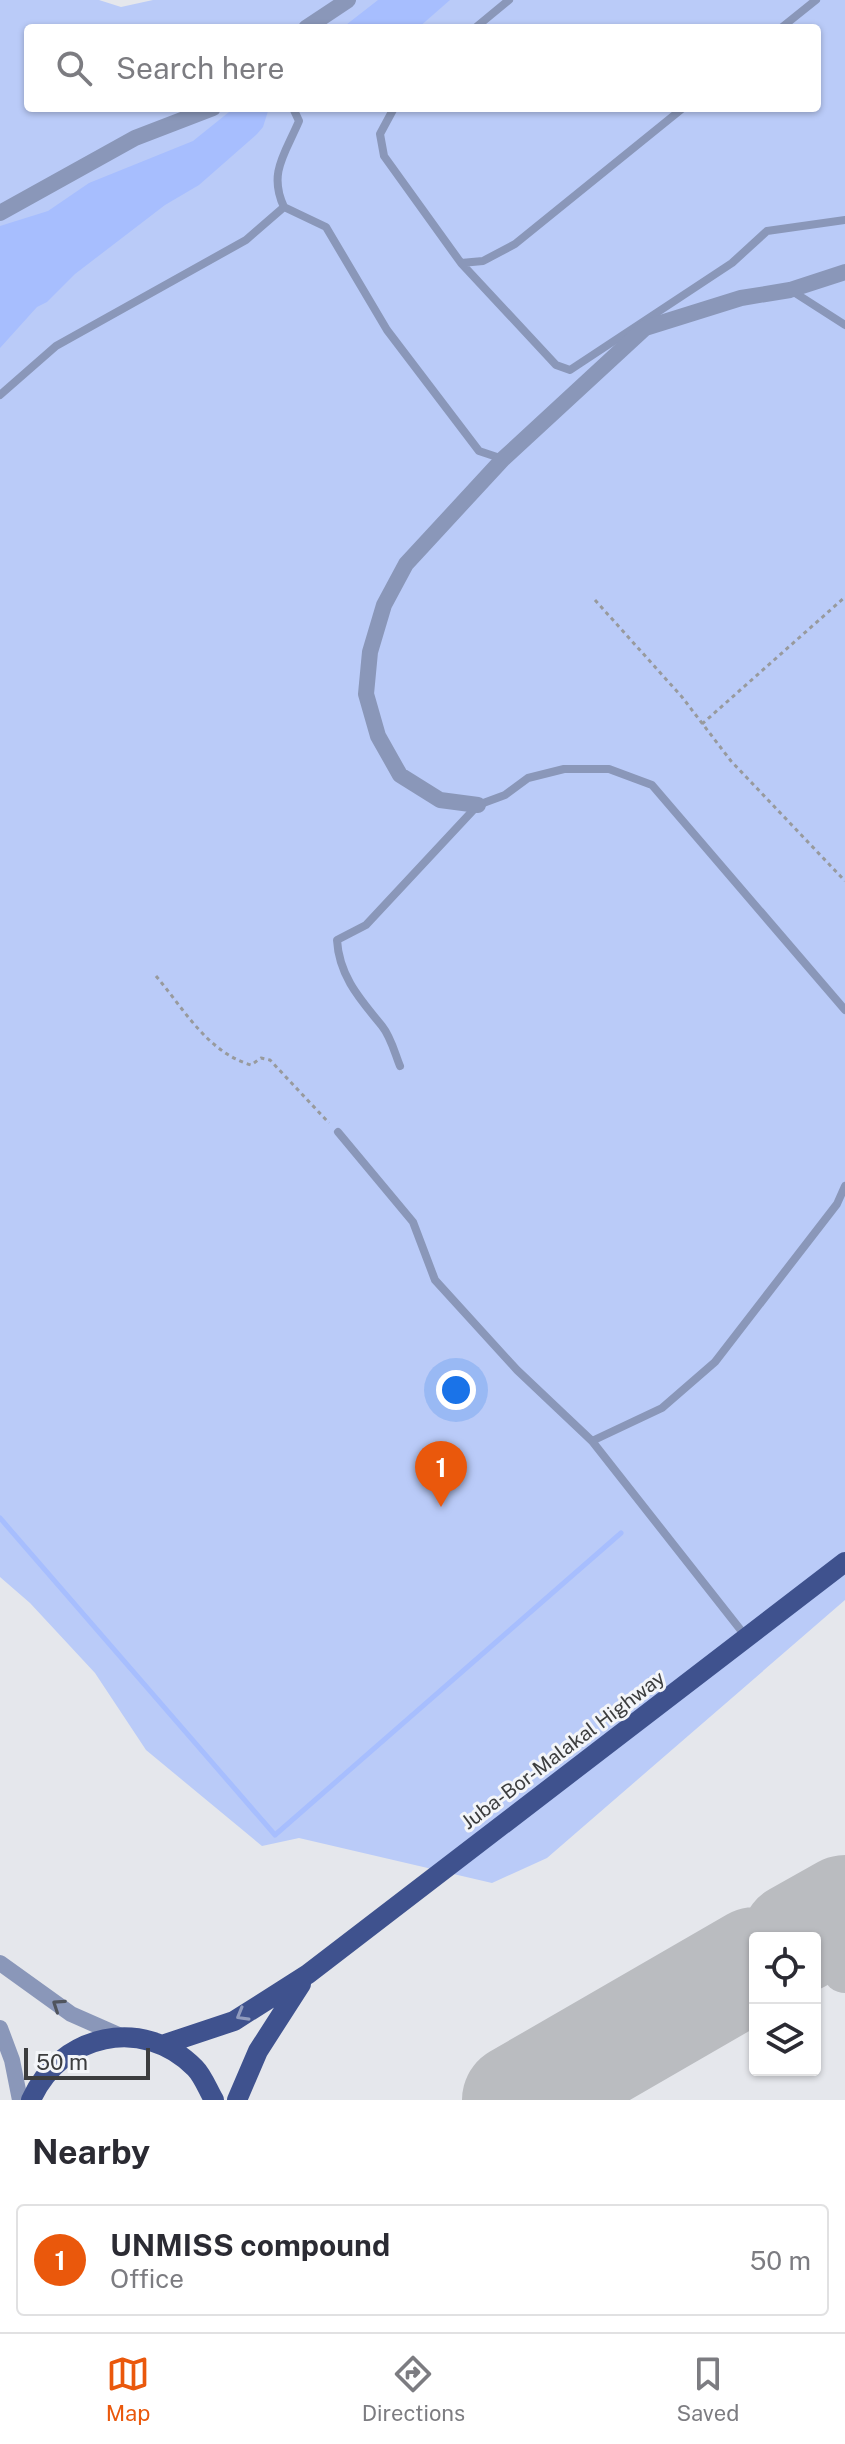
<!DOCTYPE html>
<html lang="en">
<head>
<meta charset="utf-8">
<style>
	body { margin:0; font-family:"Public Sans",sans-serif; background:#f2f2f3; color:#2b2b33 }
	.controls { position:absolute; right:24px; bottom:24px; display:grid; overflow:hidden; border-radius:8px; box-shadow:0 2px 6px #0004 }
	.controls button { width:72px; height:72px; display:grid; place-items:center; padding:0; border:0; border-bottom:2px solid #e1e1e2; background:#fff; color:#2b2b33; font:40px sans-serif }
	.scale { position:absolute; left:24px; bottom:20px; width:126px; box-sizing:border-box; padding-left:8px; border:4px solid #3c3d3e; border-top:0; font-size:22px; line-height:28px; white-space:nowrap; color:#3c3d3e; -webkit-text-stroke:6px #f3f5f9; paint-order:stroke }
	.you { position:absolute; left:456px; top:1390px; width:28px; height:28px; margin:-20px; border:6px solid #fff; border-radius:50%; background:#1a73e8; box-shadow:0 0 0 12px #1a73e833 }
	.badge { display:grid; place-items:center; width:52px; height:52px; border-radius:50%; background:#ea580c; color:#fff; font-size:26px; font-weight:700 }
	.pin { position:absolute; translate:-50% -66px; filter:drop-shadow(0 2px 4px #0008) }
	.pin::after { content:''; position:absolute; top:42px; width:28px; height:24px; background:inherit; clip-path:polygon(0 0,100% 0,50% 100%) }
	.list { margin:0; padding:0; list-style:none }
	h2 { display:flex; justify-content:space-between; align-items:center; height:104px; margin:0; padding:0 32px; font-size:34px }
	h2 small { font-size:26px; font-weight:400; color:#7c7c81 }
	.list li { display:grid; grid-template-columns:52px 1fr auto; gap:24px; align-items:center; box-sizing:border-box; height:112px; margin:0 16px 16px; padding:0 16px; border:2px solid #e1e1e2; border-radius:8px }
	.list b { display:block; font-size:30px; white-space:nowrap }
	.list p { margin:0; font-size:26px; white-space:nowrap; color:#7c7c81 }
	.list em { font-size:26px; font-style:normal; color:#7c7c81 }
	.icon { flex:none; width:44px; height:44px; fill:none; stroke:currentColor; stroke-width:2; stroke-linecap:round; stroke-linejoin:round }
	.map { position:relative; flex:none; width:845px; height:2100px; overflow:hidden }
	.search { position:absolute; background:#fff; box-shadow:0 2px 6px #0004; left:24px; right:24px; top:24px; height:88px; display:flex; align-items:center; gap:20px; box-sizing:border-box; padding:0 28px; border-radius:8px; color:#7c7c81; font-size:30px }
	.sheet { height:232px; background:#fff }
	nav { display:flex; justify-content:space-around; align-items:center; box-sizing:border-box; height:112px; border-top:2px solid #e1e1e2; background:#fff; font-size:22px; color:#7c7c81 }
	nav a { display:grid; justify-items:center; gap:4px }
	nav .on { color:#ea580c }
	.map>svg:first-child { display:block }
	.green { fill:#bacbf8; fill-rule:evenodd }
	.water { fill:#a7befe }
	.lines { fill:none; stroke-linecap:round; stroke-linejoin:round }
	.stream { stroke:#a7befe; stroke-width:5 }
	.taxiway { stroke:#babcc0; stroke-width:46 }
	.runway { stroke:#babcc0; stroke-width:112 }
	.path { stroke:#989a9d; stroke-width:3; stroke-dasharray:4 4; stroke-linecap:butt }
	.service { stroke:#8a97b9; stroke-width:8 }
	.minor { stroke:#8a97b9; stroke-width:16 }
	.tertiary { stroke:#8a97b9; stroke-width:16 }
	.primary { stroke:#3f528e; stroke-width:20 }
	.oneway { stroke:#50545d }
	.oneway2 { stroke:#909bbe }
	.labels { text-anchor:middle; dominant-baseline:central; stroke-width:6; stroke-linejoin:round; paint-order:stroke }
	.street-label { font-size:20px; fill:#3c3d3e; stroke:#f3f5f9 }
</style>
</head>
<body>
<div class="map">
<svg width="845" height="2100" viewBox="0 0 845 2100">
	<rect width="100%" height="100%" fill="#e5e7ec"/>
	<path class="green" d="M0 0H99L121 7 153 0H845V1600L547 1858 492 1883 299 1838 262 1846 146 1750 95 1673 30 1603 0 1577ZM28 28H817V108H28Z"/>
	<path class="water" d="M378 0H450L418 28H342Z
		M234 108H269L263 127 257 134 199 185 165 205 75 274 47 302 37 307 0 348V226L48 211 89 183 193 141Z"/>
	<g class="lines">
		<path class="stream" d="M0 1518 275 1835 621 1533"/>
		<path class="taxiway" d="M822 1924 845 1970"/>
		<path class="runway" d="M797 1938 845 1911
			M518 2100 755 1963"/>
		<path class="path" d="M595 600 682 697 731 761 845 881
			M702 724 845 597
			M156 976C184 1009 207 1052 251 1065L261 1058 270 1060 329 1123"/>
		<path class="service" d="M475 28 509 0
			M781 28 816 0
			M394 108 380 134 384 156 461 263
			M683 108 515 244 483 261 461 263 556 365 570 370 732 263 767 231 845 220
			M284 207C268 173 285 154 299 121L293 108
			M792 291 845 325
			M0 395 56 346 246 240 284 207 326 227 387 330 479 451 503 459
			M400 1066C395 1054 391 1037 382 1026 360 999 339 976 337 940L366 925 478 805 505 795 528 778 564 769H609L652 785 845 1010
			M338 1132 413 1222 435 1280 517 1370 592 1441 747 1638
			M592 1441 662 1408 715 1362 837 1204 845 1186"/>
		<path class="minor" d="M306 28 348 0
			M0 213 135 138 213 108
			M478 805 440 800 400 775 378 736 366 694 370 652 384 605 406 564 503 459 645 328 741 298 790 290 845 272"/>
		<path class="tertiary" d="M0 1963 71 2014 121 2036
			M0 2028 12 2060 20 2100"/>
		<path class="primary" d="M162 2045 234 2021 308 1974 845 1562
			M31 2100C60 2034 143 2015 195 2068 203 2076 208 2090 214 2100
			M237 2100 258 2051 301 1984"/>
	</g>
	<defs><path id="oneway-chevron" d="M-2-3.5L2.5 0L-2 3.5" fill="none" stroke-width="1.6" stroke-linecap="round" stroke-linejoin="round" transform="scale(2)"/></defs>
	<use class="oneway" href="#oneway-chevron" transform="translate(58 2005) rotate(-146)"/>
	<use class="oneway2" href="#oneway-chevron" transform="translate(242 2015) rotate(150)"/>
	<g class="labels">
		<g class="street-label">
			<text transform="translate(563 1750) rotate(-37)">Juba-Bor-Malakal Highway</text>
		</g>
	</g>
</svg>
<div class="controls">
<button><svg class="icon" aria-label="locate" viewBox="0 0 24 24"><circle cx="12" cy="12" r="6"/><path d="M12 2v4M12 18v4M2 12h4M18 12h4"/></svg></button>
<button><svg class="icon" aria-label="layers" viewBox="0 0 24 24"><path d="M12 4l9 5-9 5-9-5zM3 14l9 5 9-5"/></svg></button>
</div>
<div class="scale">50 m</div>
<div class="you"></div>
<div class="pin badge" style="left:441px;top:1507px">1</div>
<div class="search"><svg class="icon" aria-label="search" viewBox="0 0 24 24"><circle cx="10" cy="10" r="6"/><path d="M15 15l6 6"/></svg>Search here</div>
</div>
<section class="sheet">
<h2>Nearby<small></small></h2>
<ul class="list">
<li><span class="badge">1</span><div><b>UNMISS compound</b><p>Office</p></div><em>50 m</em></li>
</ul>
</section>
<nav>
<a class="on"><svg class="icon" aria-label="map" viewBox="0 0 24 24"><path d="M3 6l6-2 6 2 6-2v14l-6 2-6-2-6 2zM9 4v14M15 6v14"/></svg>Map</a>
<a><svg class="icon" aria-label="directions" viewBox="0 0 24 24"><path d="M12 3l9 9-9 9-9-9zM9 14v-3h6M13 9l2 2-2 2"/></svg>Directions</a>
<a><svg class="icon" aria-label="saved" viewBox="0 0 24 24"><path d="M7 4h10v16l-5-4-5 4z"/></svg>Saved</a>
</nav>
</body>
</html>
